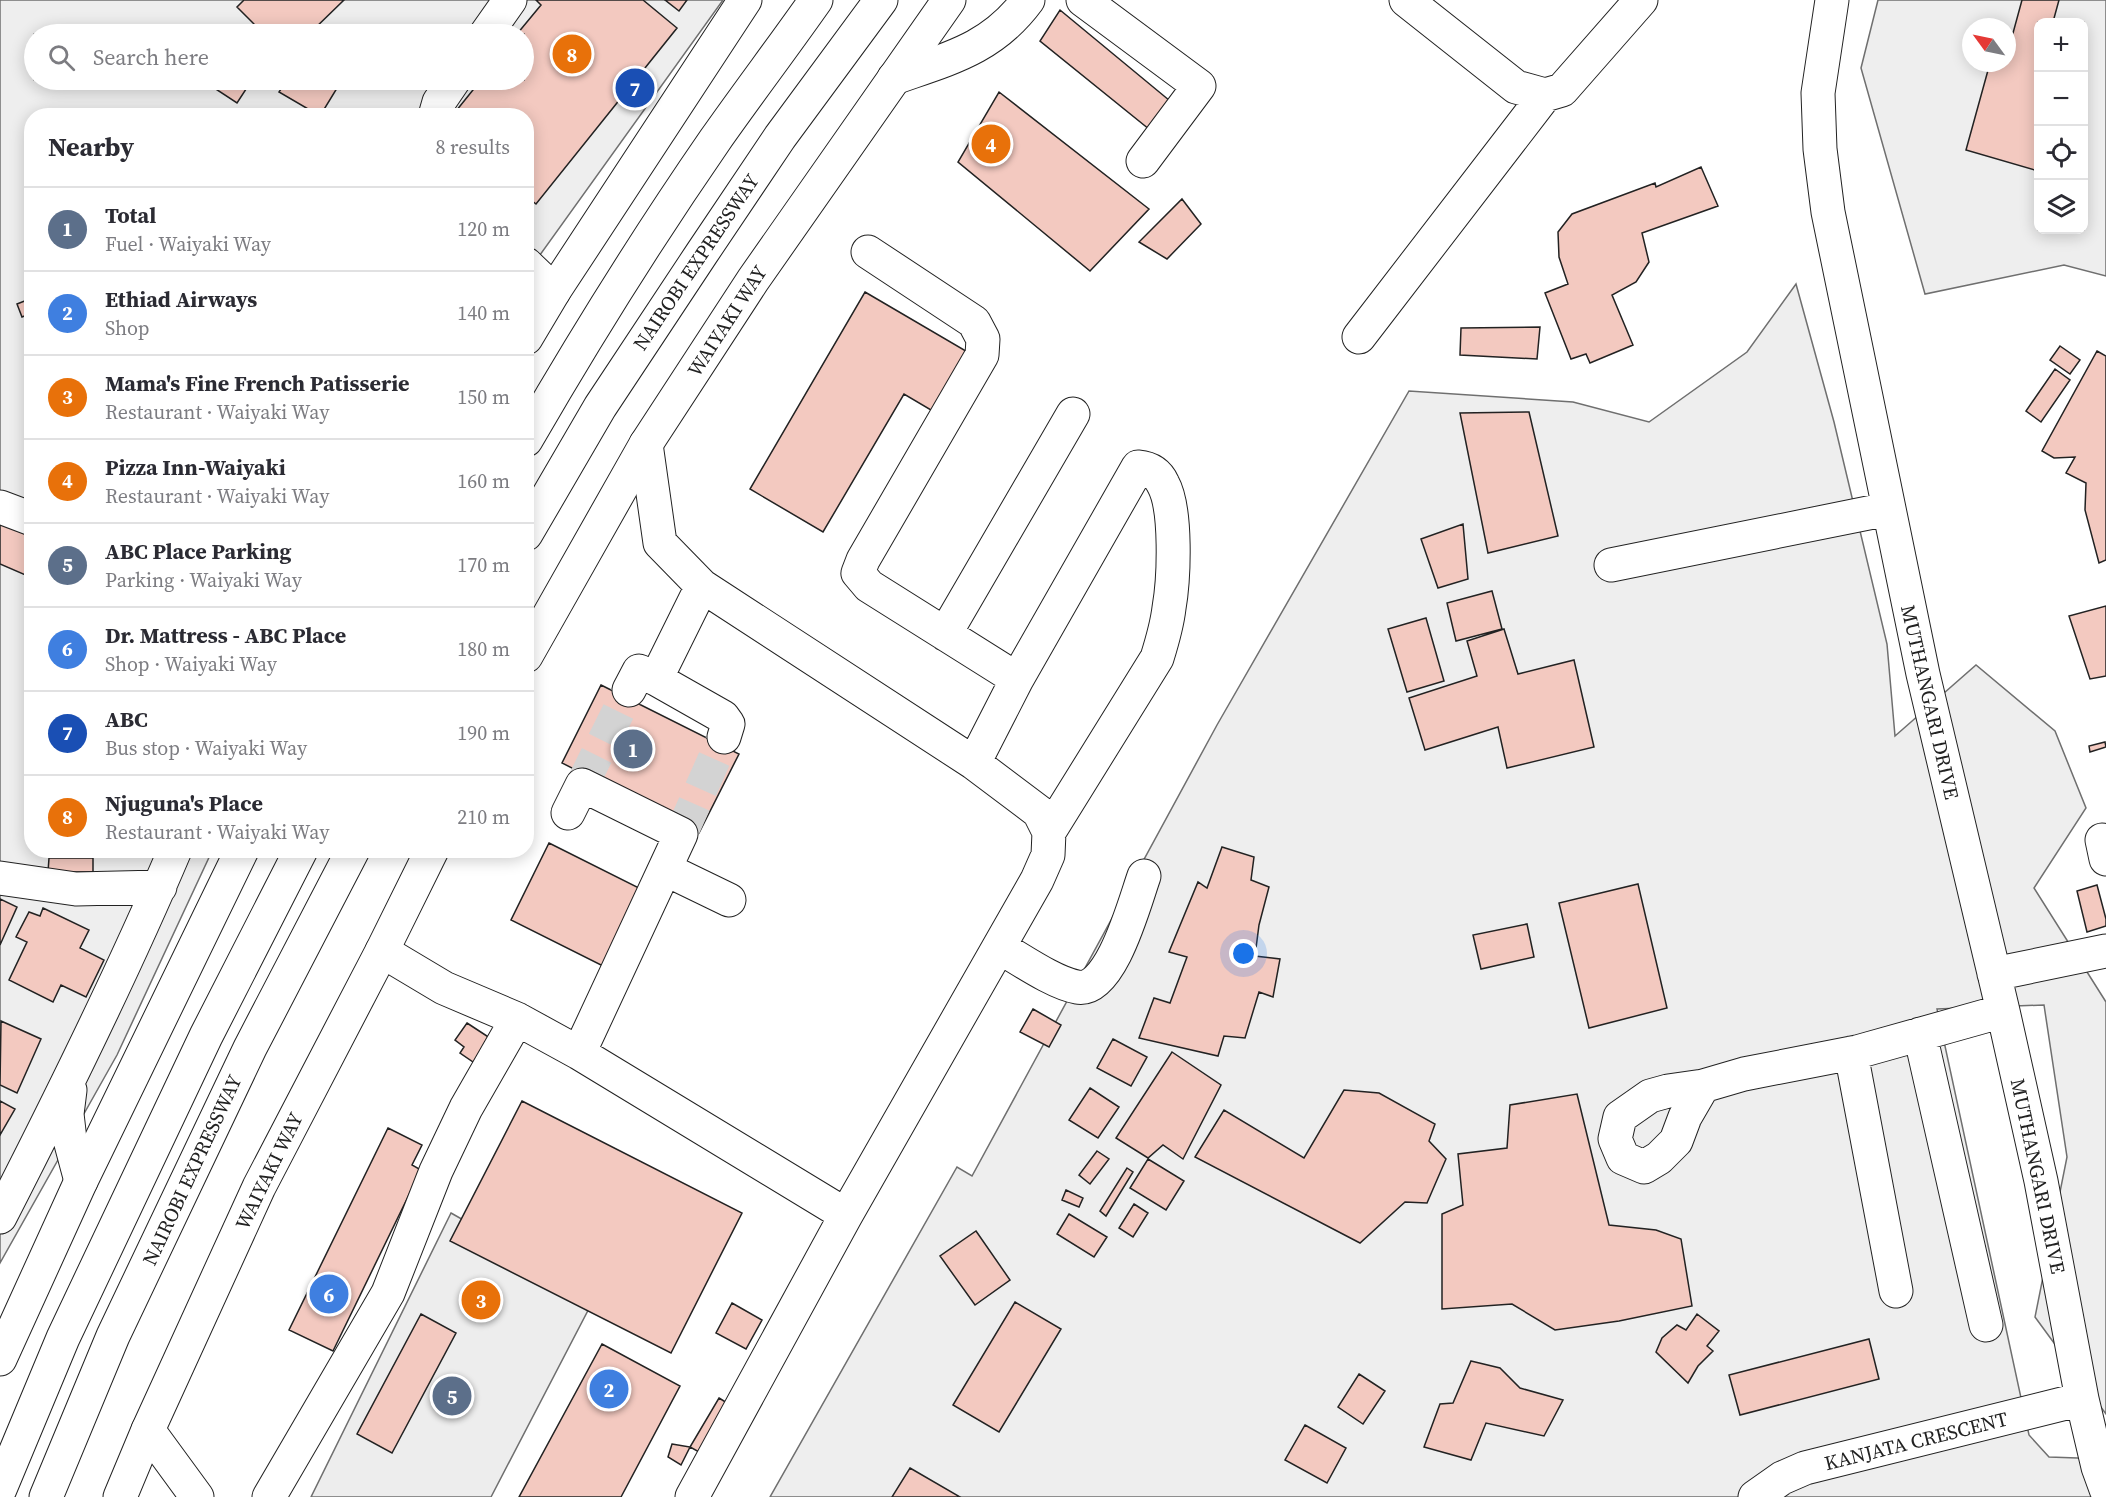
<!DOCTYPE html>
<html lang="en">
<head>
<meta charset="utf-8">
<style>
	body { margin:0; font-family:"Source Serif 4",serif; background:#f2f2f3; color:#2b2b33 }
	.controls { position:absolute; right:18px; top:18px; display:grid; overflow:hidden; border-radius:12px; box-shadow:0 3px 15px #0003 }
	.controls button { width:54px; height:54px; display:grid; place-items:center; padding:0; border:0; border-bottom:2px solid #e1e1e2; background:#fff; color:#2b2b33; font:30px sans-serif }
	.compass { position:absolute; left:1962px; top:18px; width:54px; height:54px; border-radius:50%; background:#fff; box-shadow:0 3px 15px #0003; rotate:303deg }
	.you { position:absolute; left:1244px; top:954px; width:21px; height:21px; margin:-15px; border:4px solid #fff; border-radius:50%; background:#1a73e8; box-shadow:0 0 0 9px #1a73e833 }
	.badge { display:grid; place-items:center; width:39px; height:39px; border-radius:50%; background:#c62828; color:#fff; font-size:20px; font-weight:700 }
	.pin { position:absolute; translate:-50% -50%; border:3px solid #fff; box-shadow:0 2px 6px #0006 }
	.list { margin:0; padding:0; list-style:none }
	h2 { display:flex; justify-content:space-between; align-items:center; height:78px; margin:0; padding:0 24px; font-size:26px }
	h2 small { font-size:20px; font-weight:400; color:#7c7c81 }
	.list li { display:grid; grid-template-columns:39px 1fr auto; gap:18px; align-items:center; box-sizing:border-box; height:84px; padding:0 24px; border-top:2px solid #e1e1e2 }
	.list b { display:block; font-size:22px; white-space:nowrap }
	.list p { margin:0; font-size:20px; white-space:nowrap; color:#7c7c81 }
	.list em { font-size:20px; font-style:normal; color:#7c7c81 }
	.icon { flex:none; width:33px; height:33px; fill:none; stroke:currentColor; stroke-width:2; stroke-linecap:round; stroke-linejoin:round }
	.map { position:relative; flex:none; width:2106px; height:1497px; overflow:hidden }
	.search { position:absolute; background:#fff; box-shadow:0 3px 15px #0003; left:24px; top:24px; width:510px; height:66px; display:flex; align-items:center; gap:15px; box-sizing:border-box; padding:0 21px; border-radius:33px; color:#7c7c81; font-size:22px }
	.panel { position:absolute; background:#fff; box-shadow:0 3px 15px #0003; left:24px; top:108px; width:510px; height:750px; border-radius:24px }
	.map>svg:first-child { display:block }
	.green { fill:#eee; stroke:#6f6f6f; stroke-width:1.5; fill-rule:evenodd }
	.parking { fill:#ededed; stroke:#6f6f6f; stroke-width:1.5 }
	.building { fill:#f3c9c0; stroke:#222; stroke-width:1.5 }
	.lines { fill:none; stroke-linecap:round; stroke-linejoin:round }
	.minor-tunnel { stroke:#d3d3d3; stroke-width:33; stroke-dasharray:33 16; stroke-linecap:butt }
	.minor-casing { stroke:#222; stroke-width:35 }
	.major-casing { stroke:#222; stroke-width:35 }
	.highway-casing { stroke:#222; stroke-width:35 }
	.minor { stroke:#fff; stroke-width:33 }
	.major { stroke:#fff; stroke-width:33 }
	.highway { stroke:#fff; stroke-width:33 }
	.labels { text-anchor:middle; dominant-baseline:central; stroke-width:4.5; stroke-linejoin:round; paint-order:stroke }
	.street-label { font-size:20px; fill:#222; stroke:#fff }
</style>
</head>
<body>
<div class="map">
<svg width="2106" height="1497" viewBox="0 0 2106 1497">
	<rect width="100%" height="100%" fill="#fff"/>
	<path class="green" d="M0 0H723L527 273 526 116H32V850L212 851 117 1055 0 1263ZM34 34H524V80H34Z
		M1878 0H2106V276L2064 265 1925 294 1861 68ZM2038 22H2084V230H2038ZM1971 27H2007V63H1971Z
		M1796 284 1834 422 1887 644 1895 736 1976 665 2055 731 2086 808 2034 888 2106 1002V1414L2035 1317 2067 1157 2044 1005 1937 1009 2029 1435 2049 1457 2106 1459V1497H770L957 1167 972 1176 1217 725 1409 391 1573 402 1649 422 1747 352Z"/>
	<path class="parking" d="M451 1213 596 1295 491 1497H311Z"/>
	<path class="building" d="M244 0H344L309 34H264L237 7Z
		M536 0H643L677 28 536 204 526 196V116H452L481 80H524V34H517L541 5Z
		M665 0H687L679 11Z
		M2022 0H2059L2053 22H2038V171L1966 150 1990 63H2007V55Z
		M1060 10 1181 110 1160 138 1040 41Z
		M202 80H252L237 103Z
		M287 80H342L320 116 279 92Z
		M999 92 1149 209 1090 271 958 162Z
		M1701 167 1718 206 1642 233 1649 262 1636 282 1612 295 1633 345 1590 363 1586 354 1571 359 1545 293 1568 284 1559 257 1558 232 1572 214 1655 183 1656 187Z
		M1182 199 1201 224 1167 259 1139 242Z
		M865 292 971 354 936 413 904 394 823 532 750 489Z
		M32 298V313L22 317 17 304Z
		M1540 327 1537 359 1460 355 1461 328Z
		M2060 346 2080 360 2070 374 2050 360Z
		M2097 351 2106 356V560L2099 563 2085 510 2086 483 2066 473 2075 457 2054 458 2042 451Z
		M2055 369 2070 380 2041 422 2026 411Z
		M1529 412 1558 536 1488 553 1460 413Z
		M0 521 32 534 30 577 0 564Z
		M1463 524 1468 579 1438 588 1421 539Z
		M1492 591 1502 629 1456 641 1447 603Z
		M2106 606V676L2090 679 2069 616Z
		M1426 618 1444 681 1407 692 1388 629Z
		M1504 629 1518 674 1574 660 1594 747 1507 768 1498 727 1425 750 1409 698 1477 676 1467 641Z
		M601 685 739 754 699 833 562 763Z
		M2105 742 2106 747 2090 752 2089 746Z
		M549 843 641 889 603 966 511 920Z
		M1222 847 1254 857 1251 880 1269 887 1259 925 1255 956 1280 959 1273 997 1259 992 1245 1038 1224 1036 1218 1056 1139 1038 1154 998 1170 1003 1187 957 1169 952 1198 882 1207 888Z
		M49 858H93V872H48Z
		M1638 884 1667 1008 1589 1028 1559 903Z
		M2097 885 2106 919V926L2087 932 2077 891Z
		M0 899 17 907 0 945Z
		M43 908 89 930 80 948 104 960 86 997 61 985 53 1002 9 980 27 942 16 937 29 912 40 916Z
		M1527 924 1534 957 1481 969 1473 935Z
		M1033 1009 1061 1025 1049 1047 1020 1032Z
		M1 1021 41 1039 17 1093 0 1085Z
		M467 1023 493 1040 476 1064 460 1053 464 1047 455 1040Z
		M1113 1039 1147 1057 1131 1086 1097 1068Z
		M1172 1052 1221 1085 1183 1159 1163 1145 1148 1158 1116 1138Z
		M1090 1088 1119 1107 1098 1138 1069 1120Z
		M1344 1090 1379 1093 1435 1124 1429 1141 1446 1159 1427 1203 1405 1202 1360 1243 1195 1157 1224 1110 1304 1158Z
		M1577 1094 1609 1225 1656 1230 1681 1239 1692 1306 1619 1321 1555 1330 1512 1304 1442 1309V1214L1463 1205 1458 1154 1507 1148 1510 1105Z
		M0 1101 15 1109 0 1135Z
		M522 1101 742 1213 671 1353 450 1241Z
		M388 1128 422 1145 412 1165 421 1170 333 1351 289 1330Z
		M1097 1151 1109 1159 1090 1184 1079 1175Z
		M1148 1159 1184 1181 1166 1210 1130 1188Z
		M1127 1168 1133 1172 1106 1216 1100 1211Z
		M1066 1190 1083 1198 1079 1207 1062 1200Z
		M1134 1204 1148 1213 1133 1237 1119 1228Z
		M1069 1214 1107 1237 1094 1257 1057 1234Z
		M976 1231 1010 1280 975 1305 940 1256Z
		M1015 1302 1061 1329 999 1432 953 1405Z
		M732 1303 762 1320 746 1349 716 1333Z
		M421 1314 456 1333 392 1453 357 1434Z
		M1697 1314 1719 1331 1707 1346 1713 1351 1698 1366 1688 1383 1656 1352 1662 1338 1677 1325 1686 1330Z
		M1869 1339 1879 1379 1740 1415 1729 1375Z
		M602 1344 680 1386 621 1497H519Z
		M1471 1361 1500 1368 1520 1388 1563 1400 1544 1436 1486 1423 1471 1460 1424 1447 1440 1404 1453 1403Z
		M1359 1374 1385 1391 1363 1424 1338 1407Z
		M719 1398 737 1409 708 1457 690 1447Z
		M1305 1425 1346 1448 1327 1483 1285 1460Z
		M672 1444 690 1447 681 1465 668 1457Z
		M910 1468 960 1497H892Z"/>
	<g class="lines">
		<path class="minor-tunnel" d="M582 785 629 690
			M681 834 724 737"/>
		<defs>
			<path id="minor" d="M1083 0 1199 86 1143 161
				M1406 0 1516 87 1545 95 1562 90 1641 0
				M1832 0 1818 93 1820 149 1828 212 1923 674 2003 1011 2041 1181 2082 1399 2098 1467 2106 1489
				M486 34 510 0
				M894 78C948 59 992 49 1028 0
				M435 116 439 102 454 80
				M868 252 974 322 983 339 982 355 863 560 858 573 869 586 1017 679
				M526 264 554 291
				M1359 337 1545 95
				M646 444 660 543 702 586 974 763 1039 812 1049 832 1048 855 1037 880 846 1215 692 1497
				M0 507 32 519
				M1611 565 1888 509
				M702 586 656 679 723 717 728 724 724 737
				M945 634 1073 414
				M629 690 639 671 656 679
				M974 763 1017 679 1138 467C1149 468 1158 473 1163 484 1177 509 1174 579 1169 608 1167 625 1162 642 1157 658L1049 832
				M568 813 582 785 681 834 579 1053
				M2102 840 2106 859
				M665 869 729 900
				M0 878 76 889 160 887
				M999 947C1020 959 1054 983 1077 987 1111 994 1135 901 1144 876
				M382 951 444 988 517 1019 579 1053 846 1215
				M1994 974 2106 951
				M1920 1034 1986 1325
				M1851 1053 1896 1291
				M1703 1086 1685 1117 1676 1141 1659 1158 1644 1167 1623 1158 1615 1139 1620 1117 1650 1096 1668 1091 1703 1086 1744 1074 1857 1052 2003 1011
				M70 1090 67 1114 70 1140 81 1181
				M0 1217C62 1096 122 975 175 850
				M148 1430 197 1497
				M269 1497 388 1293 436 1171 466 1108 517 1019
				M1755 1497 1782 1478 1805 1468 2082 1399"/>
			<path id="major" d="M526 338 554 291 745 0
				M526 656 646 444 753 280 949 0
				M0 1359 81 1181 242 850
				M120 1497 148 1430 259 1187 382 951 432 850"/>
			<path id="highway" d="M526 440C585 338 648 237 715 140 748 93 783 47 816 0
				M526 534 600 407 702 253 780 137 881 0
				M0 1489 63 1338 206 1036 301 850
				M46 1497 113 1336 250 1048 353 850"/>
		</defs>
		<use href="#minor" class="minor-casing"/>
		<use href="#major" class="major-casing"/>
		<use href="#highway" class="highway-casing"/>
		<use href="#minor" class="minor"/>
		<use href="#major" class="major"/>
		<use href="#highway" class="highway"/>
	</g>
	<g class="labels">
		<g class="street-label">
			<text transform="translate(696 262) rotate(-56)">NAIROBI EXPRESSWAY</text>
			<text transform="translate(727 321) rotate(-57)">WAIYAKI WAY</text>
			<text transform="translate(1930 702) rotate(77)">MUTHANGARI DRIVE</text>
			<text transform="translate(192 1170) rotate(-65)">NAIROBI EXPRESSWAY</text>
			<text transform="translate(269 1171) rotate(-64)">WAIYAKI WAY</text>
			<text transform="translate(2038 1176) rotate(78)">MUTHANGARI DRIVE</text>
			<text transform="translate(1916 1441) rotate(-14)">KANJATA CRESCENT</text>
		</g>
	</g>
</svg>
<div class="controls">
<button>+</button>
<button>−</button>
<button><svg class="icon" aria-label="locate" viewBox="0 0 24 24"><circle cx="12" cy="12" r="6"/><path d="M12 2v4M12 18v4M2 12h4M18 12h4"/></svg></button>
<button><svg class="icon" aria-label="layers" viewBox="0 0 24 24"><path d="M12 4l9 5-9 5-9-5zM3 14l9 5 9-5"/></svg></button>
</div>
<svg class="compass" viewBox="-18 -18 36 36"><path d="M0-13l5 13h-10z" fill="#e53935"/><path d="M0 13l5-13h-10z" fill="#7c7c81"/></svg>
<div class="you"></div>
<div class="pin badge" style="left:633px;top:749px;background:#5c6f8a">1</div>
<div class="pin badge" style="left:609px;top:1389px;background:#3f7fe0">2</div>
<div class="pin badge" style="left:481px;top:1300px;background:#e8710a">3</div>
<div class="pin badge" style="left:991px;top:144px;background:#e8710a">4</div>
<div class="pin badge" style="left:452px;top:1396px;background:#5c6f8a">5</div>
<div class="pin badge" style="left:329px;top:1294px;background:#3f7fe0">6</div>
<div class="pin badge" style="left:635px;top:88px;background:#1a4fb4">7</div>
<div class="pin badge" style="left:572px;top:54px;background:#e8710a">8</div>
<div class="search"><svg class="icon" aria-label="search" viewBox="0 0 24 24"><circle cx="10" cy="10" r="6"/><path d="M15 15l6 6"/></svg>Search here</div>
<section class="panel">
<h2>Nearby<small>8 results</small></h2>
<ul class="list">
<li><span class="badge" style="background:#5c6f8a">1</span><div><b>Total</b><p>Fuel · Waiyaki Way</p></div><em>120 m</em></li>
<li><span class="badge" style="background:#3f7fe0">2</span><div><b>Ethiad Airways</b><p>Shop</p></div><em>140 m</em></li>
<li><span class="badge" style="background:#e8710a">3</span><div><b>Mama's Fine French Patisserie</b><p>Restaurant · Waiyaki Way</p></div><em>150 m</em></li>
<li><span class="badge" style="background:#e8710a">4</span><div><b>Pizza Inn-Waiyaki</b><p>Restaurant · Waiyaki Way</p></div><em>160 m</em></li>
<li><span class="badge" style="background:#5c6f8a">5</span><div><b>ABC Place Parking</b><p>Parking · Waiyaki Way</p></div><em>170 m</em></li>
<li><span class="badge" style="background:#3f7fe0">6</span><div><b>Dr. Mattress - ABC Place</b><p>Shop · Waiyaki Way</p></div><em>180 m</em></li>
<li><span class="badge" style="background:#1a4fb4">7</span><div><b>ABC</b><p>Bus stop · Waiyaki Way</p></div><em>190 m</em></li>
<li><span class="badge" style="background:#e8710a">8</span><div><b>Njuguna's Place</b><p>Restaurant · Waiyaki Way</p></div><em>210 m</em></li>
</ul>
</section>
</div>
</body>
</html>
